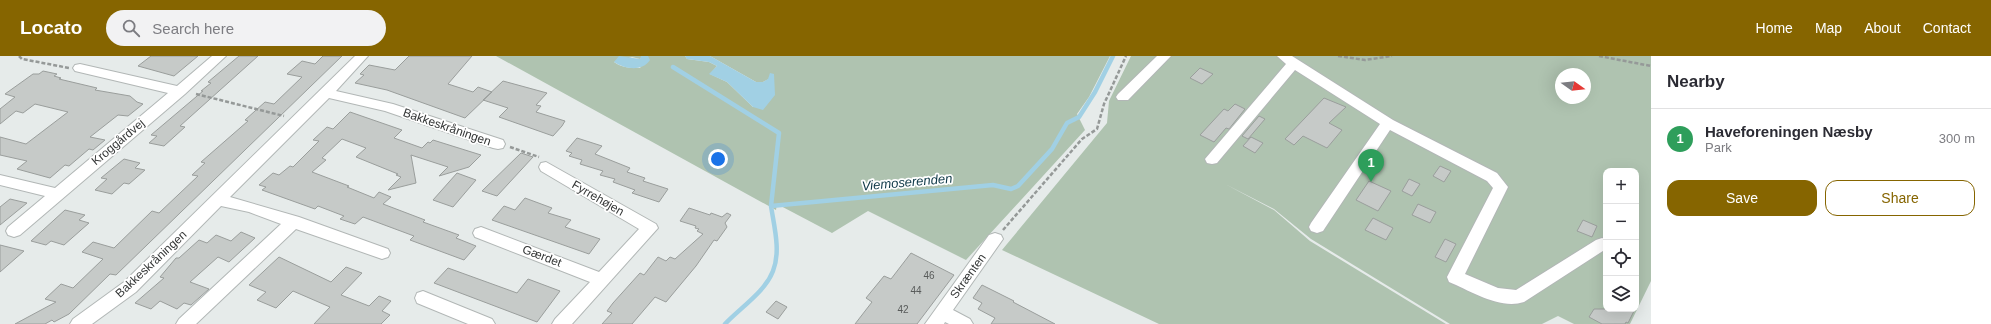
<!DOCTYPE html>
<html lang="en">
<head>
<meta charset="utf-8">
<style>
	body { margin:0; font-family:Arial,sans-serif; background:#f2f2f3; color:#2b2b33 }
	.controls { position:absolute; right:12px; bottom:12px; display:grid; overflow:hidden; border-radius:8px; box-shadow:0 4px 16px #0002 }
	.controls button { width:36px; height:36px; display:grid; place-items:center; padding:0; border:0; border-bottom:1px solid #e1e1e2; background:#fff; color:#2b2b33; font:20px sans-serif }
	.compass { position:absolute; left:1555px; top:12px; width:36px; height:36px; border-radius:50%; background:#fff; box-shadow:0 4px 16px #0002; rotate:105deg }
	.you { position:absolute; left:718px; top:103px; width:14px; height:14px; margin:-10px; border:3px solid #fff; border-radius:50%; background:#1a73e8; box-shadow:0 0 0 6px #1a73e833 }
	.badge { display:grid; place-items:center; width:26px; height:26px; border-radius:50%; background:#866500; color:#fff; font-size:13px; font-weight:700 }
	.pin { position:absolute; translate:-50% -33px; filter:drop-shadow(0 1px 2px #0008) }
	.pin::after { content:''; position:absolute; top:21px; width:14px; height:12px; background:inherit; clip-path:polygon(0 0,100% 0,50% 100%) }
	.list { margin:0; padding:0; list-style:none }
	h2 { display:flex; justify-content:space-between; align-items:center; height:52px; margin:0; padding:0 16px; font-size:17px }
	h2 small { font-size:13px; font-weight:400; color:#7c7c81 }
	.list li { display:grid; grid-template-columns:26px 1fr auto; gap:12px; align-items:center; box-sizing:border-box; height:60px; padding:0 16px; border-top:1px solid #e1e1e2 }
	.list b { display:block; font-size:15px; white-space:nowrap }
	.list p { margin:0; font-size:13px; white-space:nowrap; color:#7c7c81 }
	.list em { font-size:13px; font-style:normal; color:#7c7c81 }
	.actions { display:flex; gap:8px; padding:12px 16px }
	.actions a { flex:1; padding:9px 0; border:1px solid #866500; border-radius:12px; text-align:center; font-size:14px; color:#866500 }
	.actions .main { background:#866500; color:#fff }
	.icon { flex:none; width:22px; height:22px; fill:none; stroke:currentColor; stroke-width:2; stroke-linecap:round; stroke-linejoin:round }
	.map { position:relative; flex:none; width:1651px; height:268px; overflow:hidden }
	header { display:flex; align-items:center; gap:24px; box-sizing:border-box; height:56px; padding:0 20px; background:#866500; color:#fff }
	header strong { font-size:19px }
	nav { display:flex; gap:22px; margin-inline-start:auto; font-size:14px }
	.search { width:280px; height:36px; background:#f2f2f3; display:flex; align-items:center; gap:10px; box-sizing:border-box; padding:0 14px; border-radius:22px; color:#7c7c81; font-size:15px }
	main { display:flex }
	aside { flex:1; background:#fff }
	.map>svg:first-child { display:block }
	.green { fill:#afc3b0; fill-rule:evenodd }
	.water { fill:#a1d0e4 }
	.lines { fill:none; stroke-linecap:round; stroke-linejoin:round }
	.stream { stroke:#a1d0e4; stroke-width:4.5 }
	.building { fill:#c6cac8; stroke:#9a9e9c }
	.minor-casing { stroke:#b2b7b6; stroke-width:2 }
	.path { stroke:#959998; stroke-width:2.5; stroke-dasharray:4 2; stroke-linecap:butt }
	.minor { fill:#fff; fill-rule:evenodd }
	.labels { text-anchor:middle; dominant-baseline:central; stroke-width:3.5; stroke-linejoin:round; paint-order:stroke }
	.number-label { font-size:10px; fill:#585b5a }
	.street-label { font-size:12px; fill:#343636; stroke:#fff }
	.water-label { font-size:13px; font-style:italic; fill:#0d3746; stroke:#fff }
</style>
</head>
<body>
<header>
<strong>Locato</strong>
<div class="search"><svg class="icon" aria-label="search" viewBox="0 0 24 24"><circle cx="10" cy="10" r="6"/><path d="M15 15l6 6"/></svg>Search here</div>
<nav><a>Home</a><a>Map</a><a>About</a><a>Contact</a></nav>
</header>
<main>
<div class="map">
<svg width="1651" height="268" viewBox="0 0 1651 268">
	<rect width="100%" height="100%" fill="#e6ebea"/>
	<path class="green" d="M496 0H641L642 1 640 3 632 1 614 6C622 12 631 12 640 12L648 0H685L687 3 709 6 717 10 710 18 727 26 753 51 769 23 763 26H756L710 0H1110L1089 41 1077 58 1085 74 966 204 868 155 832 177 777 148 776 154Z
		M1131 0H1651V225L1630 268H1574L1558 260 1542 268H1450L1311 183 1274 153 1225 128 1274 154 1310 185 1446 268H1159L1002 194 1107 67 1109 45ZM1561 18H1585V42H1561ZM1606 115H1636V253H1606Z"/>
	<path class="water" d="M619 0 640 3 641 0H648L650 4C642 16 625 13 614 6Z
		M685 0H710L756 26H763L768 23 770 17 774 18 775 39 763 54 753 51 727 26 709 18 717 10 709 6 687 3Z"/>
	<g class="lines">
		<path class="stream" d="M673 11 779 77 771 150
			M725 268C740 252 765 236 773 215 781 195 774 170 771 150L993 129 1011 133 1018 130 1052 93 1067 67 1079 61 1095 36 1113 0"/>
	</g>
	<path class="building" d="M151 0H198L174 20 138 10Z
		M239 0H258L180 70 185 71 164 90 149 87 157 80 151 79 203 35H201L211 27 208 26Z
		M323 0H342L116 219 110 218 69 258 54 266 52 264 45 268H15L56 246 45 243 61 228 73 232 103 203 82 196 93 186 114 192 152 155 159 157 198 120 192 119 205 107 201 106 248 65 245 64 265 46 274 48 302 21 287 18 302 5 315 8Z
		M409 0H472L448 28 473 36 478 31 492 36 465 62 387 34 355 27 364 19 360 18 369 9 395 14Z
		M1200 12 1213 18 1202 28 1190 22Z
		M43 15 57 18 54 20 61 22 59 23 97 32 95 34 130 40 137 46 143 48 128 60 118 59 90 81 105 84 93 94 89 93 69 110 65 109 50 122 17 113 27 105 0 99V81L26 88 68 56 35 48 23 57 16 55 0 68V53L15 41 5 38 33 18H39Z
		M503 25 547 37 536 49 541 50 536 56 565 65 562 70 553 80 499 61 508 52 483 44Z
		M1324 42 1346 51 1329 67 1342 74 1327 92 1303 80 1294 89 1285 83Z
		M1235 48 1245 53 1229 73 1226 72 1214 86 1200 79 1224 53 1228 55Z
		M350 56 402 74 394 82 422 92 428 86 430 87 433 84 481 99 469 111 439 120 448 111 411 99 416 127 388 134 401 121 396 119 398 118 356 101 366 92 342 83 322 102 326 104 312 116 349 130 347 131 374 142 379 136 391 141 383 148 425 164 423 166 459 179 456 182 476 190 464 204 410 184 414 180 363 161 355 168 340 163 344 160 318 150 315 153 262 134 266 131 259 129 273 117 279 119 290 110 293 111 319 85 313 84 327 71 333 73Z
		M1259 60 1265 63 1248 83 1242 80Z
		M1251 81 1263 87 1255 97 1243 90Z
		M577 82 602 90 595 98 630 112 627 116 645 122 643 125 668 133 659 146 632 137 635 134 613 126 615 123 600 119 603 115 580 108 582 104 569 100 572 97 566 95Z
		M521 97 533 101 497 140 482 135Z
		M124 103 140 107 135 112 145 114 129 128 124 127 112 138 95 134 107 123 101 122Z
		M1440 110 1451 115 1444 126 1433 120Z
		M457 117 476 124 453 151 433 144Z
		M1409 123 1420 128 1412 140 1402 135Z
		M1369 125 1391 135 1378 155 1356 144Z
		M525 142 552 152 548 157 571 164 565 171 600 183 589 198 492 164 504 150 515 154Z
		M10 143 27 147 0 169V151Z
		M1418 148 1436 156 1430 167 1412 159Z
		M689 152 710 159 711 157 722 161 727 157 731 159 725 167 727 171 717 185 714 184 696 210 666 246 655 241 632 268H602L612 257 607 255 613 247 640 217 644 219 658 201 666 205 670 201 675 203 703 178 697 175 699 173 695 172 696 170 680 165Z
		M65 154 85 159 79 164 89 167 64 189 51 185 46 189 31 185Z
		M1373 162 1393 172 1386 184 1365 174Z
		M1583 164 1597 170 1592 181 1577 175Z
		M241 176 255 182 229 206 218 201 190 226 209 233 191 249 184 247 177 253 160 245 151 253 135 247 164 222 160 221 176 202H179L199 184 207 187 216 179 231 185Z
		M1445 183 1456 188 1446 206 1435 201Z
		M0 189 24 195 0 216Z
		M911 197 954 219 917 268H855L872 246 866 242 884 220 891 223Z
		M279 201 331 226 346 211 362 217 341 239 369 250 379 240 391 245 382 255 390 259 381 268H314L330 251 293 235 276 252 257 244 266 236 249 229Z
		M448 212 517 237 528 223 560 235 537 266 434 227Z
		M982 229 1014 245 1013 246 1055 268H991L995 262 978 253 982 247 973 242Z
		M776 245 787 251 778 263 766 256Z
		M1594 253H1635L1628 267 1626 266 1625 268H1602L1589 261Z"/>
	<g class="lines">
		<defs>
			<path id="minor" d="M212 0H226L185 38 20 179 14 181 8 179 6 175 8 171 45 140 0 129V119L55 132 168 37 75 15 73 12 75 9 80 8 177 30Z
				M355 0H368L336 35 393 48 503 84 505 88 503 92 498 93 493 92 385 55 329 42 230 141 299 161 388 193 390 197 388 201 382 203 296 173 196 268H176L179 263 281 168 249 156 221 150 136 236 92 268H70L73 263 124 226Z
				M1157 0H1171L1128 44H1118L1116 41 1118 38Z
				M1277 0H1292L1393 64 1497 117 1508 131 1465 218 1498 232 1516 234 1596 184 1602 182 1606 183V193L1524 246C1500 254 1471 235 1449 226L1447 221 1493 132 1487 125 1390 74 1323 175 1317 177 1311 175 1309 171 1311 167 1380 68 1295 14 1217 107 1212 108 1207 107 1205 103 1286 8Z
				M546 106 656 168 658 172 572 268H552L555 263 590 226 475 181 473 177 475 173 481 171 599 216 639 173 541 115 539 111 541 107Z
				M995 177 1001 179 1003 183 953 254 970 263 973 268H949L945 266 944 268H925L989 179Z
				M423 235 492 263 495 268H468L417 247 415 242 417 237Z"/>
		</defs>
		<use href="#minor" class="minor-casing"/>
		<path class="path" d="M19 0 22 3 69 12
			M1338 0 1365 4 1392 0
			M1599 0 1651 10
			M196 38 284 60
			M510 91 539 101
			M1003 174 1082 83 1097 73 1104 48 1126 0"/>
		<use href="#minor" class="minor"/>
	</g>
	<g class="labels">
		<g class="number-label">
			<text x="929" y="219">46</text>
			<text x="916" y="234">44</text>
			<text x="903" y="253">42</text>
		</g>
		<g class="street-label">
			<text transform="translate(447 71) rotate(19)">Bakkeskråningen</text>
			<text transform="translate(118 86) rotate(-40)">Kroggårdvej</text>
			<text transform="translate(598 142) rotate(30)">Fyrrehøjen</text>
			<text transform="translate(542 200) rotate(21)">Gærdet</text>
			<text transform="translate(151 208) rotate(-43)">Bakkeskråningen</text>
			<text transform="translate(968 220) rotate(-54)">Skrænten</text>
		</g>
		<g class="water-label">
			<text transform="translate(907 126) rotate(-5)">Viemoserenden</text>
		</g>
	</g>
</svg>
<div class="controls">
<button>+</button>
<button>−</button>
<button><svg class="icon" aria-label="locate" viewBox="0 0 24 24"><circle cx="12" cy="12" r="6"/><path d="M12 2v4M12 18v4M2 12h4M18 12h4"/></svg></button>
<button><svg class="icon" aria-label="layers" viewBox="0 0 24 24"><path d="M12 4l9 5-9 5-9-5zM3 14l9 5 9-5"/></svg></button>
</div>
<svg class="compass" viewBox="-18 -18 36 36"><path d="M0-13l5 13h-10z" fill="#e53935"/><path d="M0 13l5-13h-10z" fill="#7c7c81"/></svg>
<div class="you"></div>
<div class="pin badge" style="left:1371px;top:126px;background:#2e9e5b">1</div>
</div>
<aside>
<h2>Nearby<small></small></h2>
<ul class="list">
<li><span class="badge" style="background:#2e9e5b">1</span><div><b>Haveforeningen Næsby</b><p>Park</p></div><em>300 m</em></li>
</ul>
<div class="actions"><a class="main">Save</a><a>Share</a></div>
</aside>
</main>
</body>
</html>
